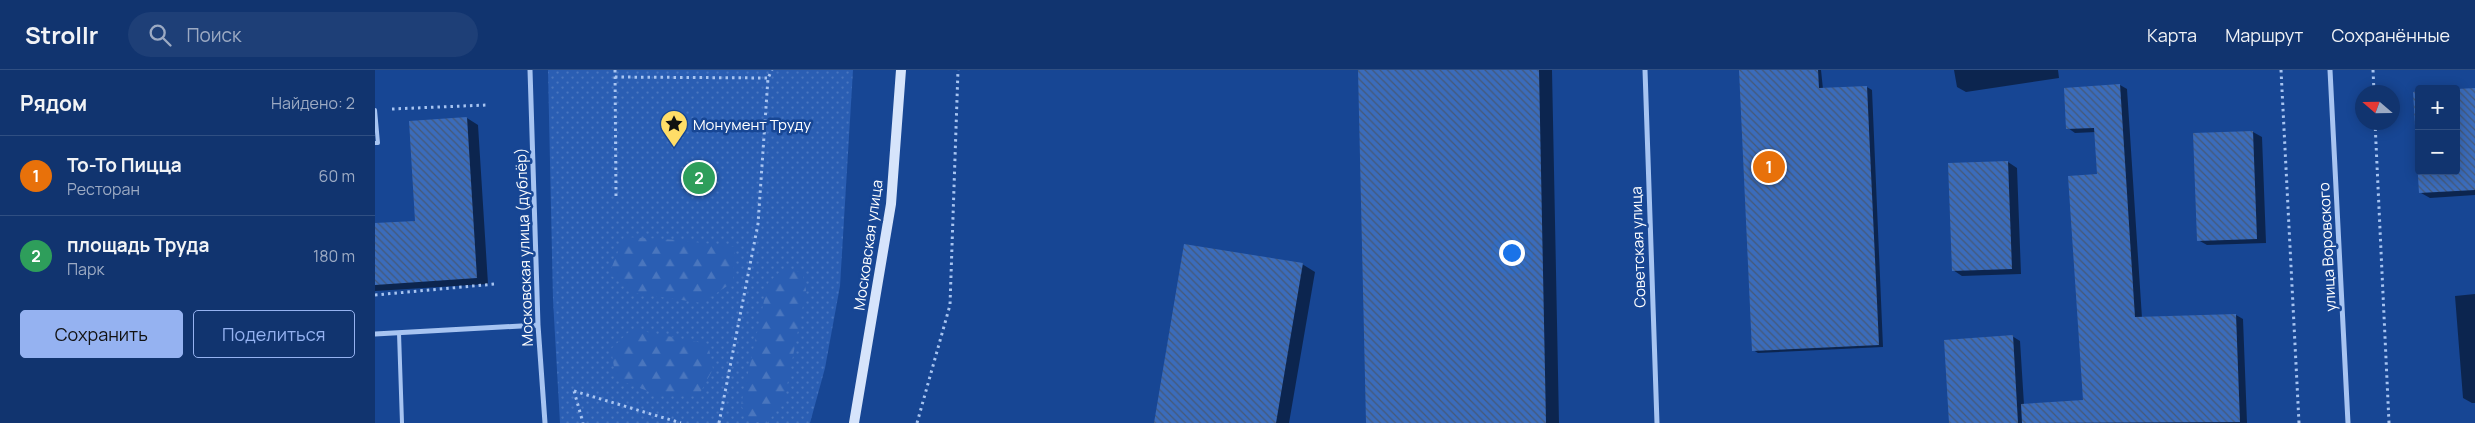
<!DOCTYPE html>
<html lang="ru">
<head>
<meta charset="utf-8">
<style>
	body { margin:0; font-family:Manrope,sans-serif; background:#1e3f77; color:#f1f3f6 }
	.controls { position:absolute; right:15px; top:15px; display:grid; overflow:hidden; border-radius:5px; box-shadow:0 2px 12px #0003 }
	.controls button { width:45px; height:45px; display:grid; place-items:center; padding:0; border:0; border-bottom:1px solid #304f82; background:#11346f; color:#f1f3f6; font:25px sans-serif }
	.compass { position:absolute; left:1980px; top:15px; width:45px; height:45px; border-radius:50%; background:#11346f; box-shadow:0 2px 12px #0003; rotate:290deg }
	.you { position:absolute; left:1136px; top:182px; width:18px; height:18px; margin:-12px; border:4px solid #fff; border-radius:50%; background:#1a73e8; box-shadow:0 0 0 8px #1a73e833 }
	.badge { display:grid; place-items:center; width:32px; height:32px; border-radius:50%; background:#95b2f1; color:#fff; font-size:16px; font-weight:700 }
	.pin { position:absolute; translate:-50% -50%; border:2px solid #fff; box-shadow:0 1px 5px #0006 }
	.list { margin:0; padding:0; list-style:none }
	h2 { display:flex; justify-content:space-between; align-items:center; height:65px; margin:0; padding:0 20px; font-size:21px }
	h2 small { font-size:16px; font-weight:400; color:#9caac3 }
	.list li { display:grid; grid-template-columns:32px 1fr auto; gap:15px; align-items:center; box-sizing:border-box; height:80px; padding:0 20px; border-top:1px solid #304f82 }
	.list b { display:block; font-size:19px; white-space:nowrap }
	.list p { margin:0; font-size:16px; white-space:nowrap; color:#9caac3 }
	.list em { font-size:16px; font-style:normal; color:#9caac3 }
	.actions { display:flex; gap:10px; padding:15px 20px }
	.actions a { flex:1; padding:11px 0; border:1px solid #95b2f1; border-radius:5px; text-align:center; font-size:18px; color:#95b2f1 }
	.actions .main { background:#95b2f1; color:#111 }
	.icon { flex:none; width:28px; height:28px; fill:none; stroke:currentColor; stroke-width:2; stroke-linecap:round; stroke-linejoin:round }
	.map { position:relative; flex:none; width:2100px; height:353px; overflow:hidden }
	header { display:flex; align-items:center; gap:30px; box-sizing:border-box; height:70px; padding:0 25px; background:#11346f; border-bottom:1px solid #304f82 }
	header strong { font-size:24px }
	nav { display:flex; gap:28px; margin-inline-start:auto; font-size:18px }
	.search { width:350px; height:45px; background:#1e3f77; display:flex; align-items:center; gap:12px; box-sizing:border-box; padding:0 18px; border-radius:28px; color:#9caac3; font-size:19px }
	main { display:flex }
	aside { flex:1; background:#11346f }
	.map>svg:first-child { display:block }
	.green { fill:url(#green-dots) }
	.forest { fill:url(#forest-firs) }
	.shadow { fill:#0007 }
	.building { fill:url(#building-back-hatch) }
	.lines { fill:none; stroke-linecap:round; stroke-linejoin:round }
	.path { stroke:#a7c4f1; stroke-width:3; stroke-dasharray:2.5 4; stroke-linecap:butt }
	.lane { stroke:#a7c4f1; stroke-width:4 }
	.street { stroke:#a7c4f1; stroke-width:5 }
	.secondary { stroke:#d6e4fb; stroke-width:10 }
	.labels { text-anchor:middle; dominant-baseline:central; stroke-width:5; stroke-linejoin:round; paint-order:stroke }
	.poi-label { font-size:15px; fill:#fff; stroke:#174694; text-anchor:start }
	.street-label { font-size:15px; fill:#fff; stroke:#174694 }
</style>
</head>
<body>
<header>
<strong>Strollr</strong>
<div class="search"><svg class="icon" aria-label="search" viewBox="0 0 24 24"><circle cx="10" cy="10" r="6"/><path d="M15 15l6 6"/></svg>Поиск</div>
<nav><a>Карта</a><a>Маршрут</a><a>Сохранённые</a></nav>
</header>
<main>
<aside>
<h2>Рядом<small>Найдено: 2</small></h2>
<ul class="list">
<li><span class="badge" style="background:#e8710a">1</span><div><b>То-То Пицца</b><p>Ресторан</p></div><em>60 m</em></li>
<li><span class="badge" style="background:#2e9e5b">2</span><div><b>площадь Труда</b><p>Парк</p></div><em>180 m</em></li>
</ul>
<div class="actions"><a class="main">Сохранить</a><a>Поделиться</a></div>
</aside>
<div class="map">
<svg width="2100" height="353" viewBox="0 0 2100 353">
	<defs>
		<pattern id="green-dots" width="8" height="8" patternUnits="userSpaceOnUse" patternTransform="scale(1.25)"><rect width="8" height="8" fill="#2a5eb3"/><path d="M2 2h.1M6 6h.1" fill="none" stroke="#4a76be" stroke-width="1.8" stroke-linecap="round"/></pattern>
		<pattern id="forest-firs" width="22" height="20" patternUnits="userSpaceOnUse" patternTransform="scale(1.25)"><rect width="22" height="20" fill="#2a5eb3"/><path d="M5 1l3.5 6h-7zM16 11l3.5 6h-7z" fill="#4a76be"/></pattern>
		<pattern id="building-back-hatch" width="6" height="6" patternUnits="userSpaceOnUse" patternTransform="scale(1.25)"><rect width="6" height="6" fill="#3b6cbb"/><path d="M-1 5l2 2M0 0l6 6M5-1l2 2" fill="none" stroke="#455978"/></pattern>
	</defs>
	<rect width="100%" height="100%" fill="#174694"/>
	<path class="green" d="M173 0H478L465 216 450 298 435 353H185L178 230Z"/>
	<path class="forest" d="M249 167 303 170 360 177 358 212 327 233 259 223 234 204Z
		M408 199 427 202 431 220 409 331 392 353 374 351 366 335 393 213Z
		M257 259 333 274 338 299 324 325 286 326 241 309 236 279Z"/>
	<path class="shadow" d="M985 0H1177L1184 353H992Z
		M1400 0H1446L1448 19 1492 17 1497 20 1508 277 1383 283 1378 280Z
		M1579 0H1683L1684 8 1591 22 1582 17Z
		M1745 15 1752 19 1767 248 1861 245 1868 249 1872 353H1576L1637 266 1645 271 1649 335 1709 331 1724 106 1721 62 1700 63 1693 58Z
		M2100 19V125L2055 128 2046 123 2081 101Z
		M92 48 103 55 113 214 0 221V155L41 152Z
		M1878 62 1887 67 1891 173 1832 175 1823 170Z
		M1633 92 1642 98 1646 204 1587 206 1578 200Z
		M927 194 940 202 914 353H780Z
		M2100 224V333H2097L2088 328 2080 226Z"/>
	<path class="building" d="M983 0H1164L1171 353H991Z
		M1364 0H1443L1444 18 1492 16 1504 275 1377 281Z
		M1745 14 1760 247 1861 244 1865 352 1647 353 1646 334 1708 330 1693 106 1722 104 1719 58 1691 59 1689 18Z
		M2100 18V120L2044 123 2038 22 2044 21V101H2081V19Z
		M92 47 102 208 0 215V153L40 151 34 51Z
		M1878 61 1882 169 1822 171 1818 63Z
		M1633 91 1637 199 1577 201 1573 93Z
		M809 174 928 193 901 353H779Z
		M1638 265 1643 353H1574L1569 270Z"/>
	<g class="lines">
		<path class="path" d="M240 0 241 127
			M1906 0 1924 353
			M1998 0 1999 22
			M240 7 393 8
			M17 39 111 35
			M2000 52 2014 353
			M0 225 120 214
			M199 321 306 353
			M199 321 208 353
			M344 353 383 154 393 8 397 0
			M542 353 575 235 583 0"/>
		<path class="lane" d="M0 73H3L0 40
			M24 263 27 353"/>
		<path class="street" d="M155 0 163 255 170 353
			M1270 0 1282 353
			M1955 0 1973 353
			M0 264 163 255"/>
		<path class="secondary" d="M479 353 516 134 526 0"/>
	</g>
	<defs>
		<symbol id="sight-pin" viewBox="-11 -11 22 30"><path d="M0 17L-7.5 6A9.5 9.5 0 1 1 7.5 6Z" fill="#ffdd67" stroke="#174694"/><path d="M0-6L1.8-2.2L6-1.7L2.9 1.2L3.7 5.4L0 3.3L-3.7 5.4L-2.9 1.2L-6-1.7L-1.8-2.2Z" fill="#111"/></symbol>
	</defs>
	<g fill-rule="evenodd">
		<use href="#sight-pin" x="283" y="38" width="32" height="43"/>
	</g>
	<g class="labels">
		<g class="poi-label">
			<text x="318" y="54">Монумент Труду</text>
		</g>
		<g class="street-label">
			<text transform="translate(493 175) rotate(-82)">Московская улица</text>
			<text transform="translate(149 177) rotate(-92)">Московская улица (дублёр)</text>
			<text transform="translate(1263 177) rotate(-92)">Советская улица</text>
			<text transform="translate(1952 177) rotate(-93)">улица Воровского</text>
		</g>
	</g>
</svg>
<div class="controls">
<button>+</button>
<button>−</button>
</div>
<svg class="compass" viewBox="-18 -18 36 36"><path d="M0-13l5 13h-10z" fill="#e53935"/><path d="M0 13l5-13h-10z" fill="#9caac3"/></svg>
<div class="you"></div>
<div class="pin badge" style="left:1394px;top:97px;background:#e8710a">1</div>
<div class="pin badge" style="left:324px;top:108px;background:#2e9e5b">2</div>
</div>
</main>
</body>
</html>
